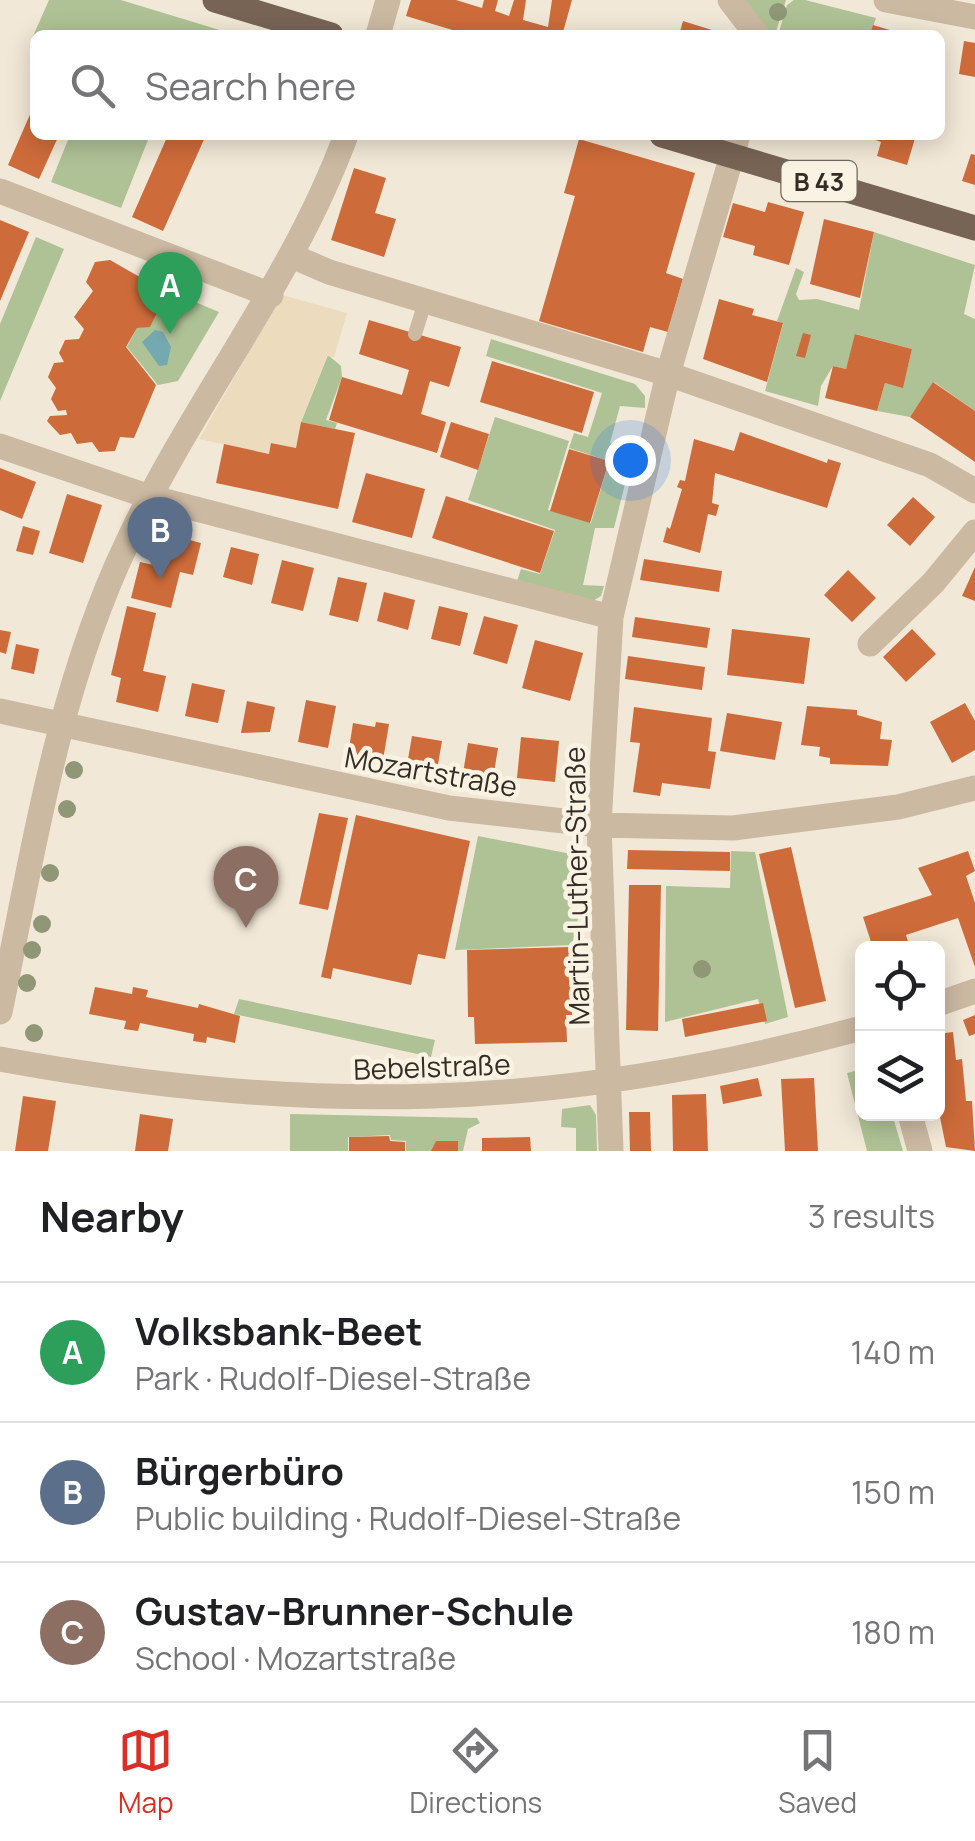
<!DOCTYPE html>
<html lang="en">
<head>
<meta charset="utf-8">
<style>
	body { margin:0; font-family:Manrope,sans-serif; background:#f2f2f2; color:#202124 }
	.controls { position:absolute; right:30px; bottom:30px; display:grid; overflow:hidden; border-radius:15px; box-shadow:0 5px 25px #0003 }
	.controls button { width:90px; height:90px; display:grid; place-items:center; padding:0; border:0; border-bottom:2px solid #e0e0e0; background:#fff; color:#202124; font:50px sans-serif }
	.you { position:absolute; left:630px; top:460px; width:35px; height:35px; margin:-25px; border:8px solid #fff; border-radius:50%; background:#1a73e8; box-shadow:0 0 0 15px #1a73e833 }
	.badge { display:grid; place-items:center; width:65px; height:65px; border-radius:50%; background:#d93025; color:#fff; font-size:32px; font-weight:700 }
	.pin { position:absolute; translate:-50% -82px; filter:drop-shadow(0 2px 5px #0008) }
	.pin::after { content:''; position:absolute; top:52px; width:35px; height:30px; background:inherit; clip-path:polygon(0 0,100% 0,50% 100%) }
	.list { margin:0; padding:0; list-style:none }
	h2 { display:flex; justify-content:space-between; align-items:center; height:130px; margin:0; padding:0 40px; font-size:42px }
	h2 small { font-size:32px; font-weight:400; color:#757577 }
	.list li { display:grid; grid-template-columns:65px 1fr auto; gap:30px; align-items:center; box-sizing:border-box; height:140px; padding:0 40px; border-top:2px solid #e0e0e0 }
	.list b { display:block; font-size:38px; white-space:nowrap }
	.list p { margin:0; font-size:32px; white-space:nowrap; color:#757577 }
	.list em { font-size:32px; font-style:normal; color:#757577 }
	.icon { flex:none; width:55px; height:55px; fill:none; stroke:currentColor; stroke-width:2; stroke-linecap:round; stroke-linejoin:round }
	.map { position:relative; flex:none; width:975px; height:1151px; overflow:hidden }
	.search { position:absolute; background:#fff; box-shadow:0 5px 25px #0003; left:30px; right:30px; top:30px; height:110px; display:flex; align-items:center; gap:25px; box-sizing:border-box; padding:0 35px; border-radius:15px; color:#757577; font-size:38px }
	.sheet { height:550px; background:#fff }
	nav { display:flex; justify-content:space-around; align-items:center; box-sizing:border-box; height:140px; border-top:2px solid #e0e0e0; background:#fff; font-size:28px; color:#757577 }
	nav a { display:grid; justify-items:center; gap:5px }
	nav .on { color:#d93025 }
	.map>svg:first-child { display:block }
	.green { fill:#afc296 }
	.plaza { fill:#ecdbbd }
	.water { fill:#74a9b1 }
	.building { fill:#ce6b3a }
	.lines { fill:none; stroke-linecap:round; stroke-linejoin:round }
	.lane { stroke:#cbb9a2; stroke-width:14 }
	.street { stroke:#cbb9a2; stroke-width:25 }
	.primary { stroke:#786455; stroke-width:25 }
	.tree { fill:#909776 }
	.labels { text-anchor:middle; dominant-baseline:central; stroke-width:9; stroke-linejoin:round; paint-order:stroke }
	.shield { fill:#faf2e3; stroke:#70675e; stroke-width:2.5 }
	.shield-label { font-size:25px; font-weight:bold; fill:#352c25 }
	.street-label { font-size:28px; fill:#352c25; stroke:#faf2e3 }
</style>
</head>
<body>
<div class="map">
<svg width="975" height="1151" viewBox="0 0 975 1151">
	<rect width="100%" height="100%" fill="#f2e8d7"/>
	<path class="green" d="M49 0H121L236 35H35V45L30 43Z
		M740 0H786L775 35H772Z
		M794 0H805L876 18 870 35H778L787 5Z
		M70 135H150L121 208 51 182Z
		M874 232 975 265 964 314 975 319V411L934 382 910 417 877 411 885 383 903 387 912 349 856 334 846 369 833 366 821 386 818 406 765 391 783 324 777 321 796 268 804 272 796 294 799 300 817 299 859 310Z
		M36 237 64 249 0 401V324Z
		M152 284 219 312 178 381 158 385 127 347 137 328 150 326 162 301Z
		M491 339 635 384 645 396V408L620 406 610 443 634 448 614 528H595L583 585 604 586 601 596 591 602 516 584 521 569 540 574 555 530 468 500 495 417 569 441 548 510 591 523 609 461 569 448 574 433 588 437 602 393 486 356Z
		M328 355 341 366 342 377 326 420 337 423 335 429 301 422Z
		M478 836 592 858 572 945 455 950Z
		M731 851 755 852 788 1017 765 1024 758 999 665 1022 666 886 730 888Z
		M239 999 435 1040 431 1057 234 1014Z
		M862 1069V1114H892L903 1151H867L847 1073Z
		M590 1105 596 1115 597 1151H576V1128L561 1127 562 1109Z
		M290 1114 477 1118 480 1123 468 1129 463 1151H406V1141L391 1140 390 1135 348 1137V1151H290Z"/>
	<path class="plaza" d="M282 295 347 313 334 357 327 356 301 422 296 448 272 443 269 454 199 439Z"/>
	<path class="water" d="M155 330 163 332 171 347 167 365 159 366 142 342Z"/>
	<path class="building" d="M411 0H456L482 8 484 0H498L495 11 509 16 514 0H526L523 20 548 27 552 0H572L563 32 570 35H469L406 16Z
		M683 21 712 30 711 35H679Z
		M873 25 903 34V35H870Z
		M964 41 975 43V77L959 74Z
		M35 103V135H59L39 179 8 165Z
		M168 135H206L163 231 132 217Z
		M862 135H916L907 165 877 156 881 142Z
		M579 139 695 173 666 273 683 279 668 332 650 327 643 352 539 321 575 196 564 193Z
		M971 154 975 155V185L962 181Z
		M354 168 386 178 375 213 396 219 384 257 331 240Z
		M768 202 804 212 789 265 753 255 755 246 723 237 733 203 765 212Z
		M824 219 874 232 860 298 810 284Z
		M0 220 29 232 0 301Z
		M110 260 152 284 163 301 150 327 137 328 126 347 156 385 134 438 120 437 115 451 99 452 92 442 77 444 71 433 60 435 47 421 50 416 67 415 66 410 58 411 51 399 56 388 48 377 54 363 64 362 59 353 65 340 79 339 84 329 74 317 93 291 86 282 95 262Z
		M719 299 754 309 752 315 783 323 767 382 703 359Z
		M369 320 461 347 449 387 430 381 421 414 446 422 437 453 329 420 342 377 402 395 409 370 359 354Z
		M803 333 811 335 805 358 796 356Z
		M855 334 912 349 903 388 885 383 877 411 825 398 833 366 846 369Z
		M492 361 594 392 582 433 480 402Z
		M933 382 975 411V462L910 417Z
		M301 422 355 433 338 509 216 483 224 444 269 454 271 443 296 448Z
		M451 422 489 434 478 470 440 457Z
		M740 432 827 463 828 459 841 463 827 508 715 473 712 503 719 505 716 516 708 514 700 553 663 542 667 527 670 529 682 489 677 487 680 480 685 481 694 439 734 451Z
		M569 449 609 461 590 523 550 511Z
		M0 468 36 482 22 519 0 510Z
		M366 473 425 489 412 538 352 522Z
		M67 494 102 505 83 563 49 553Z
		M446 496 554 531 540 573 432 538Z
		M913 497 935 517 910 546 887 525Z
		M23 526 40 531 33 555 16 551Z
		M170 535 201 543 193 575 180 572 171 608 131 598 140 562 162 567Z
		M231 547 259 554 252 585 223 577Z
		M644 559 722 571 719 592 640 580Z
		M282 560 314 568 303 611 271 603Z
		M975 567V601L962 596Z
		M848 570 876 598 852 622 824 595Z
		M338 577 367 583 358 622 329 615Z
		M384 592 415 600 408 630 377 621Z
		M127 606 156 613 143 671 166 676 158 712 116 702 121 678 111 675Z
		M439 606 468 613 460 646 431 639Z
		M484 616 518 625 507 664 473 654Z
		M635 617 710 628 707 648 632 637Z
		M732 629 810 638 804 684 727 675Z
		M912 629 936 654 906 682 883 657Z
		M0 630 11 632 6 654 0 652Z
		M535 640 583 653 570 701 522 688Z
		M16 644 39 649 34 674 11 669Z
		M628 656 705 667 702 690 625 679Z
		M192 683 225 690 218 723 185 716Z
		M306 700 336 706 328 748 298 742Z
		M247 701 275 707 270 732 241 733Z
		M965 703 975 721V750L952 763 930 722Z
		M807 706 857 710V715L882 722 880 739 892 740 888 766 830 764V758L819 756 820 747 801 745Z
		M634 707 712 718 708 751 716 752 710 789 662 783 660 796 633 792 640 743 630 742Z
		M727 713 782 722 775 760 720 751Z
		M376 722 389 724 383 760 348 755 353 723 375 727Z
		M412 736 442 741 437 770 407 765Z
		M521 737 559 741 555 782 517 778Z
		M468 743 498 748 493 779H462Z
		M319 813 348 818 328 910 299 904Z
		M356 815 470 841 445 959 418 954 411 985 333 968 331 979 321 977Z
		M791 847 826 1001 795 1008 759 854Z
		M628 850 730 852V871L627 869Z
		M968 851 975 871 966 876 975 903V967L958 918 906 935 910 948H873L863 917 932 895 918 868Z
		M629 885H661L658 1031 626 1030Z
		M570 947 572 1015H566L567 1042 475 1044 474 1017H468L467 950Z
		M95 987 132 994 133 987 148 990 146 997 198 1008 199 1004 240 1016 235 1043 207 1037 206 1043 193 1041 194 1034 140 1023 138 1031 124 1029 126 1021 89 1014Z
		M763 1003 767 1021 685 1037 682 1019Z
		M975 1015V1034L969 1036 963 1020Z
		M953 1032 956 1060 962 1059 966 1101H972L975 1151 946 1147 938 1107V1034Z
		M758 1078 762 1096 723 1104 720 1086Z
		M814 1078 818 1151H785L781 1079Z
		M706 1094 708 1151H673L672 1095Z
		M23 1096 56 1101 48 1151H15Z
		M629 1112H650L651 1151H630Z
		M140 1114 173 1119 168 1151H135Z
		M389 1136 390 1141 405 1142V1151H349V1137Z
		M530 1137 531 1151H482V1138Z
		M436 1141H458V1151H431Z"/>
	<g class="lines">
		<path class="lane" d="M415 334 425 302"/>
		<path class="street" d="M730 0 757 35
			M886 0 975 17
			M378 35 388 0
			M0 191 271 295
			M292 256 329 272 668 374 930 465 975 491
			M0 446 150 497 611 617
			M870 644 933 583 975 532
			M0 711 449 808 599 825 733 828 898 807 975 788
			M938 1004 975 991
			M0 1012C33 854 57 690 127 543 192 403 292 282 346 135
			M0 1059C312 1116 555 1111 862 1028
			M910 1114 920 1151
			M611 1151 599 825 611 617 668 374 738 135"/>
		<path class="primary" d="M215 0 331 35
			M662 135 975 228"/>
	</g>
	<g class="tree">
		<circle cx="778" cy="12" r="9"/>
		<circle cx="74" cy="770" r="9"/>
		<circle cx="67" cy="809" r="9"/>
		<circle cx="50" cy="873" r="9"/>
		<circle cx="42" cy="924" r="9"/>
		<circle cx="32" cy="950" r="9"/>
		<circle cx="702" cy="969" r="9"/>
		<circle cx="27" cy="983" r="9"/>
		<circle cx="34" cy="1033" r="9"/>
	</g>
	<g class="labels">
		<rect class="shield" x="781.5" y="161" width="75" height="40" rx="8"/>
		<g class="shield-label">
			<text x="819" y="181">B 43</text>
		</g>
		<g class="street-label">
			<text transform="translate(431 771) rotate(10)">Mozartstraße</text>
			<text transform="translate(576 886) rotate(-91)">Martin-Luther-Straße</text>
			<text transform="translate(432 1066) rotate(-2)">Bebelstraße</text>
		</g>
	</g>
</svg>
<div class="controls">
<button><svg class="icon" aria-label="locate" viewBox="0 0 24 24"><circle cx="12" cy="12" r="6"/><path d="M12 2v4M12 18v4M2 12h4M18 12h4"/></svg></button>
<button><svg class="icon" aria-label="layers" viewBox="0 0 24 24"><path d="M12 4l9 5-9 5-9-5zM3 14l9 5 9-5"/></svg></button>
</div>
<div class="you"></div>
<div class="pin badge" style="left:170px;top:334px;background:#2e9e5b">A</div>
<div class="pin badge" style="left:160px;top:579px;background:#5c6f8a">B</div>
<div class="pin badge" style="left:246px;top:928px;background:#8d6e63">C</div>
<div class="search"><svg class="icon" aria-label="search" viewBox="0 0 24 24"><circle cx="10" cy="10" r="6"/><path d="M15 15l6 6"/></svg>Search here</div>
</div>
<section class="sheet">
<h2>Nearby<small>3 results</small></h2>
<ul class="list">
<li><span class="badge" style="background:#2e9e5b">A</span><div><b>Volksbank-Beet</b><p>Park · Rudolf-Diesel-Straße</p></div><em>140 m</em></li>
<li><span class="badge" style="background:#5c6f8a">B</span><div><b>Bürgerbüro</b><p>Public building · Rudolf-Diesel-Straße</p></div><em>150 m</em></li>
<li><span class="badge" style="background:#8d6e63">C</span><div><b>Gustav-Brunner-Schule</b><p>School · Mozartstraße</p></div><em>180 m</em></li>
</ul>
</section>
<nav>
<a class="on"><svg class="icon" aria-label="map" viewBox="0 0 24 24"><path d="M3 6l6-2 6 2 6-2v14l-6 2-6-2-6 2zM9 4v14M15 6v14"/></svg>Map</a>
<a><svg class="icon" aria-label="directions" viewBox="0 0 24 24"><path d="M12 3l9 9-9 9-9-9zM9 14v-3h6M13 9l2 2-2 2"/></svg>Directions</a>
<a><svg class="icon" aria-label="saved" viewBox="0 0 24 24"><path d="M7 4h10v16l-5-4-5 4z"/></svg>Saved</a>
</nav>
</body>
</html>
